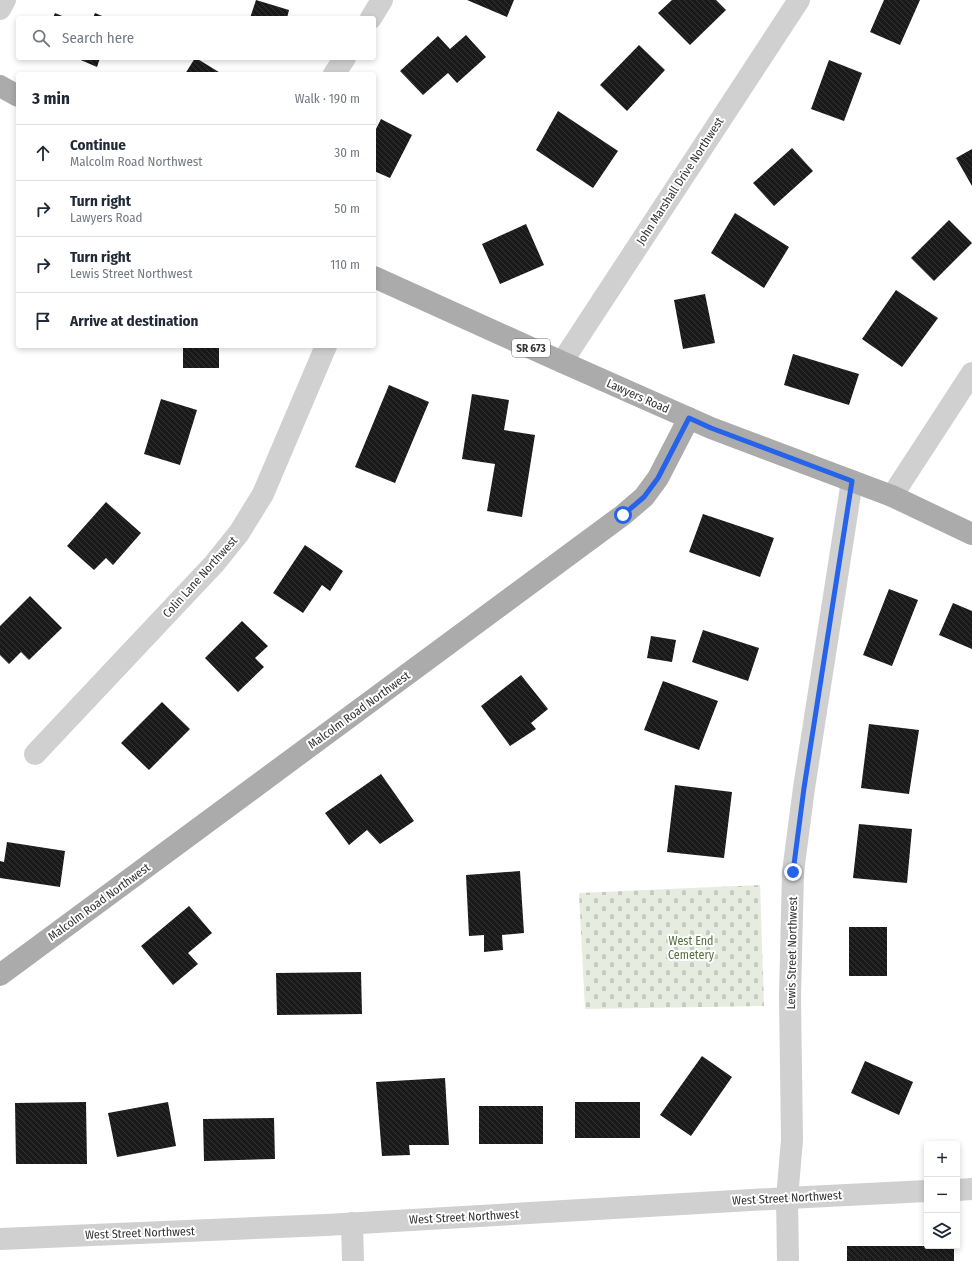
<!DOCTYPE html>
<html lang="en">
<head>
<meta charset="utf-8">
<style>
	body { margin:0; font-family:"Fira Sans Condensed",sans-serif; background:#f6f6f7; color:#1f2937 }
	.controls { position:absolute; right:12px; bottom:12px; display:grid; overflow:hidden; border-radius:4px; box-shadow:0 2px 6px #0003 }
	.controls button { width:36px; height:36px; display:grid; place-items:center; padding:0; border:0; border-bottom:1px solid #e0e1e3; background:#fff; color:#1f2937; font:20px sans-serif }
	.stop { position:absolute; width:12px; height:12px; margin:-9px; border:3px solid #2563eb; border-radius:50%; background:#fff }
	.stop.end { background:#2563eb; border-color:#fff; box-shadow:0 1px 4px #0008 }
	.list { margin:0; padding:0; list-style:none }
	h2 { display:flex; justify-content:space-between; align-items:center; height:52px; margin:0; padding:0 16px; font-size:17px }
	h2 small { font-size:13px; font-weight:400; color:#747a83 }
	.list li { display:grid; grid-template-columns:26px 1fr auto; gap:12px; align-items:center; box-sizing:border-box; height:56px; padding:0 16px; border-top:1px solid #e0e1e3 }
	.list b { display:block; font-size:15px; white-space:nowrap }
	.list p { margin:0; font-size:13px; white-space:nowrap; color:#747a83 }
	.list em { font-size:13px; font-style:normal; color:#747a83 }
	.icon { flex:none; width:22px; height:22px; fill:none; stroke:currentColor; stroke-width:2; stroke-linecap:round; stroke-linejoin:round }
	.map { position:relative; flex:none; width:972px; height:1261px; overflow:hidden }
	.search { position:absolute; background:#fff; box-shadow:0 2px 6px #0003; left:16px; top:16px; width:360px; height:44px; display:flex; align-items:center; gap:10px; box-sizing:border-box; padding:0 14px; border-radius:4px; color:#747a83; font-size:15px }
	.panel { position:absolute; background:#fff; box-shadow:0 2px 6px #0003; left:16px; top:72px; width:360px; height:276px; border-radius:4px }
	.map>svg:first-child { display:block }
	.cemetery { fill:url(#cemetery-stones) }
	.building { fill:url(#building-back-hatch) }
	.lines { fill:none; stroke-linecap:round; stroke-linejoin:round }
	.minor { stroke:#d0d0d0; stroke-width:22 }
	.major { stroke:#ababab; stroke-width:22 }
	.route { stroke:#2563eb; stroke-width:5 }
	.labels { text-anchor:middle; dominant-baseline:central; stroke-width:4; stroke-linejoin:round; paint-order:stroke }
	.shield { fill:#fff; stroke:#707070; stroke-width:1 }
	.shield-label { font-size:11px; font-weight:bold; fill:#333 }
	.street-label { font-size:12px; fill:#333; stroke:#fff }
	.park-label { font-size:12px; fill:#56703f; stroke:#fff }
</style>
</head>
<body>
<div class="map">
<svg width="972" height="1261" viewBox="0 0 972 1261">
	<defs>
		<pattern id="cemetery-stones" width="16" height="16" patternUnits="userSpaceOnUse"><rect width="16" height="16" fill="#e6ecdf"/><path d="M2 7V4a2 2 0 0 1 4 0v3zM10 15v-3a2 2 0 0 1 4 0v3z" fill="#c6cbc0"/></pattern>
		<pattern id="building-back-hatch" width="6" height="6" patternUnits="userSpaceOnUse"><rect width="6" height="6" fill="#1a1a1a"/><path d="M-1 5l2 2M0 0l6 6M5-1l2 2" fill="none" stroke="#333"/></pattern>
	</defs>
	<rect width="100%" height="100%" fill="#fff"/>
	<path class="cemetery" d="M760 885 764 1006 585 1009 579 893Z"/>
	<path class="building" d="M256 0 289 10 287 18H250Z
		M467 0H514L507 17Z
		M672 0H716L726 10 690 45 658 13Z
		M884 0H920L900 45 870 32Z
		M55 13 67 18H53Z
		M95 13 107 18H93Z
		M466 35 486 57 457 83 448 73 423 95 400 71 438 36 450 49Z
		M639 45 665 70 627 111 600 85Z
		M76 58H100L97 67Z
		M195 58H196L222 74H185Z
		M829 60 862 73 844 121 811 109Z
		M558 111 618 151 593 188 536 150Z
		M381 119 412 135 390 178 374 171V133Z
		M792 148 813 171 774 206 753 183Z
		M972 149V186L956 158Z
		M735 213 789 247 764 288 711 253Z
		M949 220 972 243 934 281 911 258Z
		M526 224 544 265 500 284 482 244Z
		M896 290 938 318 902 367 862 339Z
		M705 294 715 343 683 349 674 300Z
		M183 346H219V368H183Z
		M793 354 859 374 849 405 784 385Z
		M389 385 429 402 395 483 355 467Z
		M472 394 509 400 504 430 535 435 522 517 487 511 495 464 462 459Z
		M161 399 197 410 180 465 144 454Z
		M106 502 141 533 113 565 106 558 94 570 67 546Z
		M703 514 774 538 760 577 689 552Z
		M305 545 343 571 330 591 322 585 303 613 273 593Z
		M889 589 918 600 892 666 863 655Z
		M30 596 62 628 29 660 21 652 9 664 0 655V626Z
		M953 603 972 611V649L939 635Z
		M242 621 268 646 255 658 264 667 238 692 205 658Z
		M703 630 759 648 748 681 692 662Z
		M651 636 676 640 672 662 647 658Z
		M521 675 548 709 531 723 536 729 510 746 481 706Z
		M663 681 718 701 699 750 644 730Z
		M162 702 190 729 149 770 121 743Z
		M869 724 919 730 909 794 861 788Z
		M381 774 414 821 380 844 367 830 349 845 325 813Z
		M675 785 732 792 724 858 667 852Z
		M859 824 912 829 907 883 853 878Z
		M7 842 65 851 60 887 0 878V861L4 862Z
		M520 871 524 933 502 935 503 950 484 952V935L469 936 466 875Z
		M189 906 212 933 188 953 198 964 173 985 141 946Z
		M849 927H887V976H849Z
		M361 972 362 1014 277 1015 276 973Z
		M702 1056 732 1077 691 1136 660 1115Z
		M865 1061 913 1082 899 1115 851 1093Z
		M445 1078 449 1145H409L410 1155 382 1156 376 1082Z
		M86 1102 87 1164H16L15 1103Z
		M168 1102 176 1146 117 1157 108 1113Z
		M575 1102H640V1138H575Z
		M479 1106H543V1144H479Z
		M274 1118 275 1159 204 1161 203 1119Z
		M847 1246H954V1261H847Z"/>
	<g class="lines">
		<path class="minor" d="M0 9 5 0
			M371 18 382 0
			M334 74 345 58
			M562 362 799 0
			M892 496 972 373
			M35 754 214 564 239 533 263 494 326 346
			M957 1190 972 1189
			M352 1223 353 1261
			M0 1239 326 1225 787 1198 927 1191
			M788 1261 787 1198 792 1140 790 997 793 872 804 788 852 481"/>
		<path class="major" d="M0 86 18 96
			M374 277 562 362 711 428 892 496 972 534
			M0 975 623 515 644 497 658 478 689 418"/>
	</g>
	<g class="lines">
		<path class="route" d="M623 515 644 497 658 478 689 418 711 428 852 481 804 788 793 872"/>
	</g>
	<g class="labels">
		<rect class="shield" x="512" y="339" width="38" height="18" rx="3"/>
		<g class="shield-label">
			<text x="531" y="348">SR 673</text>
		</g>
		<g class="street-label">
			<text transform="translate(680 181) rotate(-57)">John Marshall Drive Northwest</text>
			<text transform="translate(638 396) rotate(24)">Lawyers Road</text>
			<text transform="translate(200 577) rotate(-48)">Colin Lane Northwest</text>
			<text transform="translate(359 710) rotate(-36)">Malcolm Road Northwest</text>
			<text transform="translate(99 902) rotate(-36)">Malcolm Road Northwest</text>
			<text transform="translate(792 953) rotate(-89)">Lewis Street Northwest</text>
			<text transform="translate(787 1198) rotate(-3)">West Street Northwest</text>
			<text transform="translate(464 1217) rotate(-3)">West Street Northwest</text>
			<text transform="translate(140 1233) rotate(-2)">West Street Northwest</text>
		</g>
		<g class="park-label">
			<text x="691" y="941">West End<tspan x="691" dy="14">Cemetery</tspan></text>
		</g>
	</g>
</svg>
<div class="controls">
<button>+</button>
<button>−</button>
<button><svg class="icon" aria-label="layers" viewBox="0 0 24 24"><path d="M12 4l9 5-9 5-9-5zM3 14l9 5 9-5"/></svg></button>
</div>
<div class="stop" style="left:623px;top:515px"></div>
<div class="stop end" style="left:793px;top:872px"></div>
<div class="search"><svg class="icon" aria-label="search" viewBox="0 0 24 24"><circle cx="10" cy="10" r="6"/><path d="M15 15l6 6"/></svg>Search here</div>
<section class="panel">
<h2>3 min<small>Walk · 190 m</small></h2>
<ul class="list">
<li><svg class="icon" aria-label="ahead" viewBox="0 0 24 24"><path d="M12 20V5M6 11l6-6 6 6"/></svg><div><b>Continue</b><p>Malcolm Road Northwest</p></div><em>30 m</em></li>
<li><svg class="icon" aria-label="right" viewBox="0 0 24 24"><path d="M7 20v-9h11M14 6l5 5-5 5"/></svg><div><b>Turn right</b><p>Lawyers Road</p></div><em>50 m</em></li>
<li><svg class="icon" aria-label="right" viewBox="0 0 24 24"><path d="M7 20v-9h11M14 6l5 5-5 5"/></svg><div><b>Turn right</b><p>Lewis Street Northwest</p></div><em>110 m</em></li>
<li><svg class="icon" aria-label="arrive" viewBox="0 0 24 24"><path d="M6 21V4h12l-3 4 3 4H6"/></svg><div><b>Arrive at destination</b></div></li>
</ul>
</section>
</div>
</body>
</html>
